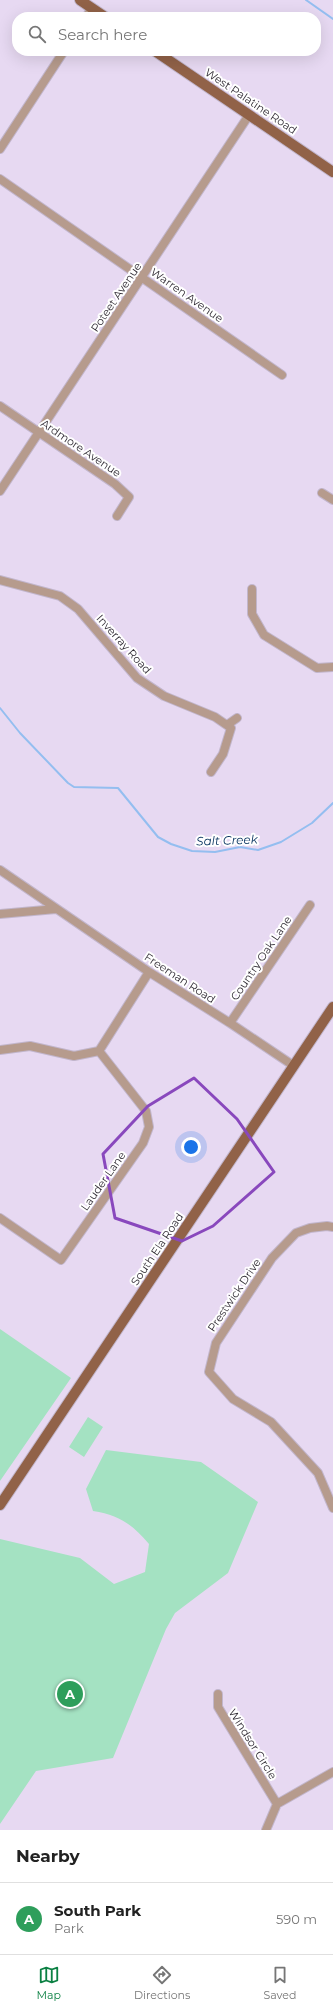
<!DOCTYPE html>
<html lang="en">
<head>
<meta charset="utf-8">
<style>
	body { margin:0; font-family:Montserrat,sans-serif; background:#f2f2f2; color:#222 }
	.you { position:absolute; left:191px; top:1147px; width:14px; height:14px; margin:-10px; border:3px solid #fff; border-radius:50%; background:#1a73e8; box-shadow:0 0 0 6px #1a73e833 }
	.badge { display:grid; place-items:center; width:26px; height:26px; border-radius:50%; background:#0b8043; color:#fff; font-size:13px; font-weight:700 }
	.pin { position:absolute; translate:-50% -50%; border:2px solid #fff; box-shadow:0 1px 4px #0006 }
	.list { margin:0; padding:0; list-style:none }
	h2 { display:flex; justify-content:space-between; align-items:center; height:52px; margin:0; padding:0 16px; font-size:17px }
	h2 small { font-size:13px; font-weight:400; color:#767676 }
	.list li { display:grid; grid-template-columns:26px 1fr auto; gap:12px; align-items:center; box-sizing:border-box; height:72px; padding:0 16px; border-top:1px solid #e0e0e0 }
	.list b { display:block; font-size:15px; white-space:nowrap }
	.list p { margin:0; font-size:13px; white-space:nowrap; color:#767676 }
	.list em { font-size:13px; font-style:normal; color:#767676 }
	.icon { flex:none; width:22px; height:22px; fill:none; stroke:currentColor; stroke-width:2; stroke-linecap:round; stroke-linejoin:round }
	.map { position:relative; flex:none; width:333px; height:1830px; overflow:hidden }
	.search { position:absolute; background:#fff; box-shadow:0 4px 16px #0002; left:12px; right:12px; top:12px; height:44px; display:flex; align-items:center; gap:10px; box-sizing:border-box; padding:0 14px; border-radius:16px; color:#767676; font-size:15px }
	.sheet { height:124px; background:#fff }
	nav { display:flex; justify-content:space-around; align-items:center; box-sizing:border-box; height:56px; border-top:1px solid #e0e0e0; background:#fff; font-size:11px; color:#767676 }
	nav a { display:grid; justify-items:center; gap:2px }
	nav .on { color:#0b8043 }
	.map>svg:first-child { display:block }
	.green { fill:#a4e2c2 }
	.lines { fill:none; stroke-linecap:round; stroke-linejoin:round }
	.stream { stroke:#94bef0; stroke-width:2 }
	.minor-casing { stroke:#c2b6cc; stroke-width:10 }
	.major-casing { stroke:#c2b6cc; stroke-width:12 }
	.minor { stroke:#b69b8d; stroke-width:8 }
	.major { stroke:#916248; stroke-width:10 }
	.marked { fill:none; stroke:#8948bd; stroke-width:3; stroke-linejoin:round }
	.labels { text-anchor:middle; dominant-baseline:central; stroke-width:4; stroke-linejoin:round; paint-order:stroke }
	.street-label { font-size:11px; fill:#2f2a33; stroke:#fff }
	.water-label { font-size:12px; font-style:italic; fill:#012e5b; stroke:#fff }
</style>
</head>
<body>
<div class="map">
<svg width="333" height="1830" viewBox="0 0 333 1830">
	<rect width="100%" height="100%" fill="#e7d9f2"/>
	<path class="green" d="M0 1329 71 1378 0 1481Z
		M88 1417 103 1427 84 1457 69 1447Z
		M106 1450 201 1462 258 1502 228 1573 175 1613 166 1629 113 1758 36 1771 0 1824V1539L80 1558 114 1584 145 1572 149 1544C132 1524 119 1515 93 1511L86 1489Z"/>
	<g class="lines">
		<path class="stream" d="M306 0 333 19
			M0 708 20 733 68 783 74 787 118 788 158 837 171 844 192 851 215 852 240 847 258 850 281 842 312 823 333 803"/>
		<defs>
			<path id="minor" d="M86 17 92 8
				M0 149 64 51
				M0 179 282 375
				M0 406 115 484 129 497 117 516
				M0 491 249 115
				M322 493 333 500
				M0 580 60 596 78 609 137 678 164 696 215 717 231 728 223 754 211 772
				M252 589V614L264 635 317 668 333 667
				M227 725 237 718
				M0 870 149 972 230 1023 294 1066
				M0 914 56 909
				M230 1023 310 905
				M0 1050 30 1046 74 1056 99 1051 146 1111 149 1127 143 1143 61 1260 0 1218
				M99 1051 149 972
				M333 1227 327 1226 310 1228 296 1233 272 1258 216 1343 209 1372 233 1399 271 1422 318 1473 333 1508
				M218 1694V1707L277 1804
				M266 1830 277 1804 333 1772"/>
			<path id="major" d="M80 0 105 17
				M155 51 333 172
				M0 1505 333 1007"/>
		</defs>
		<use href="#minor" class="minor-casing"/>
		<use href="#major" class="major-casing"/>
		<use href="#minor" class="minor"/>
		<use href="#major" class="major"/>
	</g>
	<path class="marked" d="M194 1078 237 1119 274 1172 213 1226 182 1241 115 1218 103 1154 148 1106Z"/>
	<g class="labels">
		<g class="street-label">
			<text transform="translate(251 101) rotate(34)">West Palatine Road</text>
			<text transform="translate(187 295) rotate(35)">Warren Avenue</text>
			<text transform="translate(116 297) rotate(-56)">Poteet Avenue</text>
			<text transform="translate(81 448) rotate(34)">Ardmore Avenue</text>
			<text transform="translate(124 644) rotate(48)">Inverray Road</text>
			<text transform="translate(261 958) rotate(-56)">Country Oak Lane</text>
			<text transform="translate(180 978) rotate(33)">Freeman Road</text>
			<text transform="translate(103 1181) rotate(-55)">Lauder Lane</text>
			<text transform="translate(157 1249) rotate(-56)">South Ela Road</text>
			<text transform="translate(234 1295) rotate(-56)">Prestwick Drive</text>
			<text transform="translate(253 1744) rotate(58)">Windsor Circle</text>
		</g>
		<g class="water-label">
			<text transform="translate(227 840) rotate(-2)">Salt Creek</text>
		</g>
	</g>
</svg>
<div class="you"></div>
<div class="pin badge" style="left:70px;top:1694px;background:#2e9e5b">A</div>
<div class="search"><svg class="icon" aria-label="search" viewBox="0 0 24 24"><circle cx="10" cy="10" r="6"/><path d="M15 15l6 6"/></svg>Search here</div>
</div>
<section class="sheet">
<h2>Nearby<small></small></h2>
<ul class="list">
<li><span class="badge" style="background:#2e9e5b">A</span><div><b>South Park</b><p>Park</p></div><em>590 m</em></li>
</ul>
</section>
<nav>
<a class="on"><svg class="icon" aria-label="map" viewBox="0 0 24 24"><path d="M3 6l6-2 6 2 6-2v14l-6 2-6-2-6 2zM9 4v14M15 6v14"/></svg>Map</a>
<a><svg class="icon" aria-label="directions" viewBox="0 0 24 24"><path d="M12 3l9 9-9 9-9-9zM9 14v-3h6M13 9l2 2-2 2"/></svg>Directions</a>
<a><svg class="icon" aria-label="saved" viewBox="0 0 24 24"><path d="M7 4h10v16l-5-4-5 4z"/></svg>Saved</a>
</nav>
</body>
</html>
